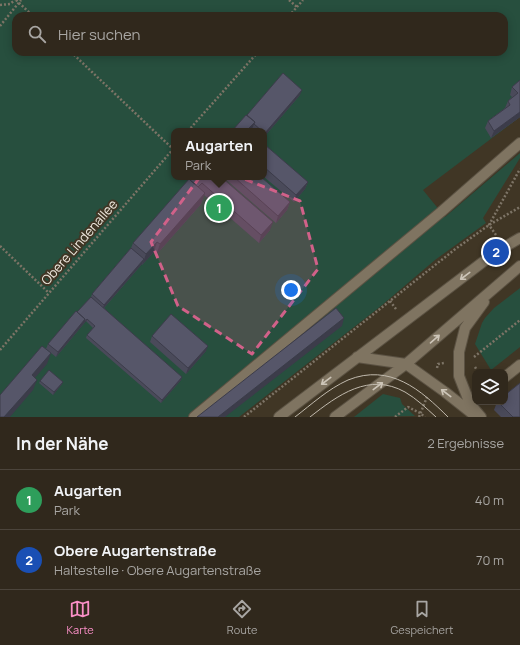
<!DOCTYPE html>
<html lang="de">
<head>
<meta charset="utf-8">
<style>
	body { margin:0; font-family:Manrope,sans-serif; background:#383025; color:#f1f3f6 }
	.controls { position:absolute; right:12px; bottom:12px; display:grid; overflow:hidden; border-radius:8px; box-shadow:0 2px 10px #0003 }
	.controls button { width:36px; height:36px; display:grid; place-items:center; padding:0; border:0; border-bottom:1px solid #4b443b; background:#30281c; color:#f1f3f6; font:20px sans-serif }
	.you { position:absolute; left:291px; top:290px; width:14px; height:14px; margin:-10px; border:3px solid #fff; border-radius:50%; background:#1a73e8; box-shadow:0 0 0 6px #1a73e833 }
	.badge { display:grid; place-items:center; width:26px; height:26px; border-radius:50%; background:#fa8fc7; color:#fff; font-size:13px; font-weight:700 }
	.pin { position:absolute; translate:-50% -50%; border:2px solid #fff; box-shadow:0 1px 4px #0006 }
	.popup { position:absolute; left:171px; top:128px; width:96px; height:52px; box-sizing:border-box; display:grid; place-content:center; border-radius:8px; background:#30281c; filter:drop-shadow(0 1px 3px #0005); font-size:13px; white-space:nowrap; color:#a8a6a3 }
	.popup b { font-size:15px; color:#f1f3f6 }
	.popup::after { content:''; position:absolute; left:50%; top:100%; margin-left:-8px; border:8px solid transparent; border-top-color:#30281c }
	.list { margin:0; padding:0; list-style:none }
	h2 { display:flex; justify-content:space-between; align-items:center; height:52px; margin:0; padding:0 16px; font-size:17px }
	h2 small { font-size:13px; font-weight:400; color:#a8a6a3 }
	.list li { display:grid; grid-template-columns:26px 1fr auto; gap:12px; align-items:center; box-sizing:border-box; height:60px; padding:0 16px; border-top:1px solid #4b443b }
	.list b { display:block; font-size:15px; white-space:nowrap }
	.list p { margin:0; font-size:13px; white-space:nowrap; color:#a8a6a3 }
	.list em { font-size:13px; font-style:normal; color:#a8a6a3 }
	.icon { flex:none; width:22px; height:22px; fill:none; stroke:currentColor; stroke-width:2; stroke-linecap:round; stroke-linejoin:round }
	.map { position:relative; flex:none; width:520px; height:417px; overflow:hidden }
	.search { position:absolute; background:#30281c; box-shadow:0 2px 10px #0003; left:12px; right:12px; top:12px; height:44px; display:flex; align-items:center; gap:10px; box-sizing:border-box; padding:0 14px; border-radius:12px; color:#a8a6a3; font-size:15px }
	.sheet { height:172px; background:#30281c }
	nav { display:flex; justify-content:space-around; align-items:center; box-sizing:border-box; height:56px; border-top:1px solid #4b443b; background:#30281c; font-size:11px; color:#a8a6a3 }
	nav a { display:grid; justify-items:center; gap:2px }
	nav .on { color:#fa8fc7 }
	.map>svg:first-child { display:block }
	.green { fill:#274f3e; fill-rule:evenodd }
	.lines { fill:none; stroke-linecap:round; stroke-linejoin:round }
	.minor-casing { stroke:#5b5243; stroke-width:12 }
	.path { stroke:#7d7466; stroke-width:2.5; stroke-dasharray:2 2; stroke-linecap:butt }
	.minor { stroke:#7f7461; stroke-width:10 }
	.tram { stroke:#c1baae; stroke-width:1 }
	.wall { fill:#4a4a5a }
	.shaded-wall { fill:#3c3c4a }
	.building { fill:#565669; stroke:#3c3c4a }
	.oneway { stroke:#cdc5b8 }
	.marked { fill:#d16189; fill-opacity:0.2; stroke:#d16189; stroke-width:3; stroke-dasharray:8 5; stroke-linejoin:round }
	.labels { text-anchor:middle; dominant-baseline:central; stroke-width:4; stroke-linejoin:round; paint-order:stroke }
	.street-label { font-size:13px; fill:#eee8de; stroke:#403625 }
</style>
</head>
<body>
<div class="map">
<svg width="520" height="417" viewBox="0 0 520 417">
	<rect width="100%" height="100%" fill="#403625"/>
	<path class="green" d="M0 0H520V117L423 190 445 217 520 153V158L483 218 486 223 435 260 381 306 239 417H0ZM16 16H504V52H16ZM174 131H264V177H174Z
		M520 288V347L491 370 475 344 482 323 485 318 494 308Z
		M383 394 400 398 402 404 415 416 354 417Z"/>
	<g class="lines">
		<defs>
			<path id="minor" d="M357 357 406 364 445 392 474 415
				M505 377 520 365
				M194 417 441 212 520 143
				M279 417 425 306 496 252 520 238
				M335 417 406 364 520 266
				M481 417 470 404 459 376V352L465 328 484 302"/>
		</defs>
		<use href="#minor" class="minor-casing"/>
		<path class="path" d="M16 0 33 16
			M289 0 297 7
			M0 5 10 4 15 0
			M289 16 303 0
			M0 26 21 0
			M71 52 173 149
			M188 131 258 52
			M496 235 489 225 520 169
			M0 246 49 293
			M390 301 396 309
			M0 350 174 148
			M474 357 520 320
			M475 367 478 372
			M437 368 438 364 444 363
			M244 417 454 250 489 225 520 207
			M395 417 408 407 420 413 425 417
			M419 417 427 397"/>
		<use href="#minor" class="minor"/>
		<path class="tram" d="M295 417C312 404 328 389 348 380 390 363 421 390 448 417
			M310 417C338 395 369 372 405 392 417 399 426 408 436 417"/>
	</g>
	<path class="wall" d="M520 80V117L491 138 485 128 488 121 505 108 508 101 512 97 510 95 512 87Z
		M300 95 264 137V131H254L252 129 250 131H232L247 115Z
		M264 144 308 182 305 189 294 202 264 177Z
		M221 177 270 230 259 243 204 195 201 204 156 255 154 252 142 265V264L104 308 181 380 161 403 86 338 87 335 93 328 86 321 56 357 46 349 48 344 91 297 92 294 131 248 133 243 190 180Z
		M223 177H261L290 202 287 210 276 223Z
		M152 336 206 351 186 374 150 342Z
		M40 381 62 384 53 395 39 383Z
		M497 402H505L520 417H501L494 410Z"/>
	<path class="shaded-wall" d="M302 90 300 95 264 137 265 133Z
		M520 112V117L491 138 494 131Z
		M255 122 252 129 250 131H247L248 129Z
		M308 182 305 189 294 202 296 195Z
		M205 193 201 204 156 255 160 244Z
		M290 202 287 210 276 223 278 216Z
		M273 222 270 230 259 243 261 235Z
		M157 242 154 252 142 265 146 254Z
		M144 259 142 264 102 310 104 305Z
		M344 318 342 326 225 417H218Z
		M85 319H87L86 321 56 357 58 352Z
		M208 346 206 351 186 374 188 368Z
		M51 353 47 364 28 386 32 375Z
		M182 377 181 380 161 403 162 400Z
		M37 380 33 390 10 417H4Z
		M63 382 62 384 53 395 54 392Z"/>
	<path class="building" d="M283 73 302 90 265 133 264 131H262L254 124 255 122 247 115Z
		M520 80V112L494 131 488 121 510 105 508 101 518 93 512 87Z
		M246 115 255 122 248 129 250 131H232Z
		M264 144 308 182 296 195 264 167Z
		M192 177H221L273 222 261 235 202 183 198 187 190 180Z
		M234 177H261L290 202 278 216Z
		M189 179 205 193 160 244 157 242 146 254 133 243Z
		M131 248 144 259 104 305 92 294Z
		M91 297 182 377 162 400 87 335 95 326 87 319 85 322V319L77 312Z
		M336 308 344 318 218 417H197Z
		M76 311 85 319 58 352 48 344Z
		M171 314 208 346 188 368 152 336Z
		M42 346 51 353 32 375 37 380 4 417H0V395Z
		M49 370 63 382 54 392 40 381Z
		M520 383V417H513L498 402H505V395Z"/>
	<defs><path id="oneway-shaft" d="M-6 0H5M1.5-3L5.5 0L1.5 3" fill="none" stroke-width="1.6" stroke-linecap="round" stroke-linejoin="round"/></defs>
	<g class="oneway">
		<use href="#oneway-shaft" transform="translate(465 276) rotate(143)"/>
		<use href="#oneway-shaft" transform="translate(435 339) rotate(-41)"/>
		<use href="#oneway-shaft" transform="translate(326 381) rotate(143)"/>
		<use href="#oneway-shaft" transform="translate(378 386) rotate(-37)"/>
		<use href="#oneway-shaft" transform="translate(446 393) rotate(-143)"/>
	</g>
	<path class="marked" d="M209 165 300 201 318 269 252 354 178 306 151 242Z"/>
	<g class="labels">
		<g class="street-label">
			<text transform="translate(79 242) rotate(-49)">Obere Lindenallee</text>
		</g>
	</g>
</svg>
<div class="controls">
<button><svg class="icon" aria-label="layers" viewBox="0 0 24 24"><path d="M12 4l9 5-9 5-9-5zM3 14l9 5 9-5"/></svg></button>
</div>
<div class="you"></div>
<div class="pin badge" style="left:219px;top:208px;background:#2e9e5b">1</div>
<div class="popup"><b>Augarten</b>Park</div>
<div class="pin badge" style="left:496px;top:252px;background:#1a4fb4">2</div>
<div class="search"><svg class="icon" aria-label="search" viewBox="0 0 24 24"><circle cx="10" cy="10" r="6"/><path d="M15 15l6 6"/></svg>Hier suchen</div>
</div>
<section class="sheet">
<h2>In der Nähe<small>2 Ergebnisse</small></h2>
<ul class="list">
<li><span class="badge" style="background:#2e9e5b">1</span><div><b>Augarten</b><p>Park</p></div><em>40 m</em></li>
<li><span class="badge" style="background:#1a4fb4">2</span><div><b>Obere Augartenstraße</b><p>Haltestelle · Obere Augartenstraße</p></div><em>70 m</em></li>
</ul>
</section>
<nav>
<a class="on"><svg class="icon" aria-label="map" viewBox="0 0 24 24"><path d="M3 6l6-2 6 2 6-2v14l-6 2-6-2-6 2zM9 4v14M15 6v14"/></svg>Karte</a>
<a><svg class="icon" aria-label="directions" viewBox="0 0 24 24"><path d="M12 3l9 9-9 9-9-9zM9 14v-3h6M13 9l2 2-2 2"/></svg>Route</a>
<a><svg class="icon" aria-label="saved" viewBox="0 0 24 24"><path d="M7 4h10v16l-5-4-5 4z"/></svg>Gespeichert</a>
</nav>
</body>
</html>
